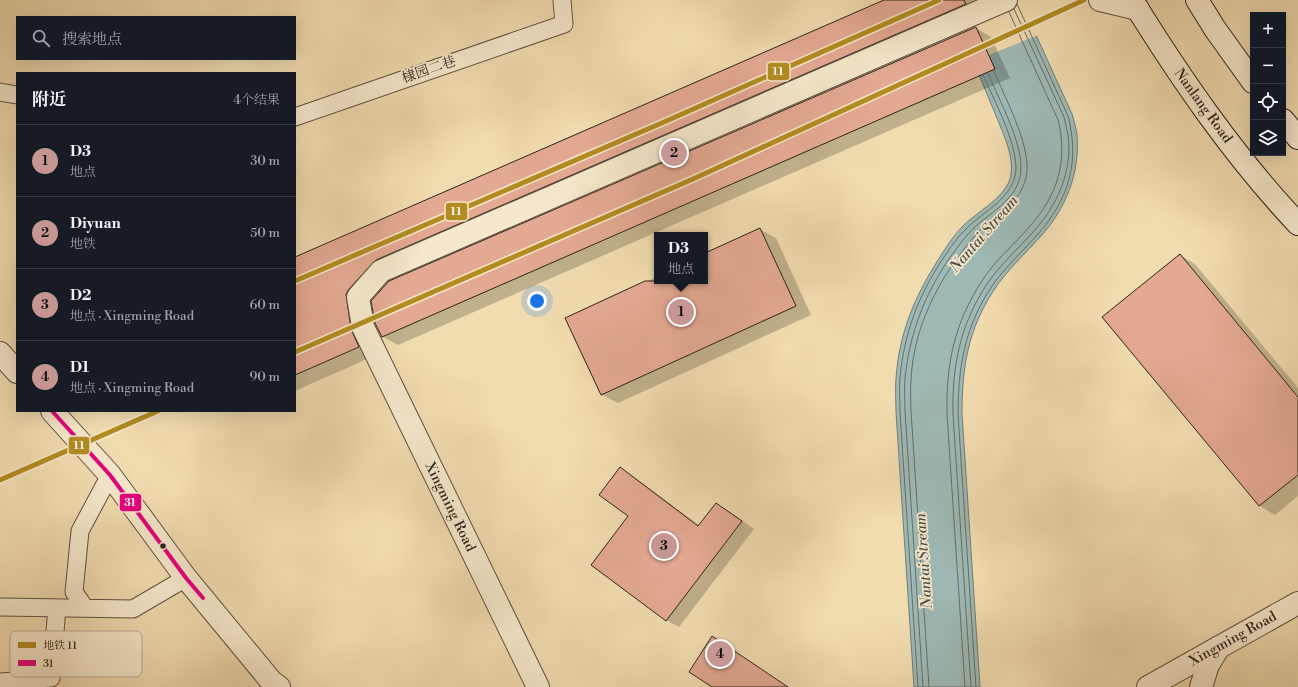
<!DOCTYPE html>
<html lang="zh">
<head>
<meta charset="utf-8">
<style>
	body { margin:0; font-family:"Libre Bodoni","Noto Serif SC",serif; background:#242831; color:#f1f3f6 }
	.controls { position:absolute; right:12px; top:12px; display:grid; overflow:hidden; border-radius:0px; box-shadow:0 4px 16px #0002 }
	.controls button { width:36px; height:36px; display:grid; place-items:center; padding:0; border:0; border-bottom:1px solid #363941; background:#171b24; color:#f1f3f6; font:20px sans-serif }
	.you { position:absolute; left:537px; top:301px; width:14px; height:14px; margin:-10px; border:3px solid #fff; border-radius:50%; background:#1a73e8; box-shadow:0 0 0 6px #1a73e833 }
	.badge { display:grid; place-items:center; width:26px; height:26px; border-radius:50%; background:#c59692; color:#111; font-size:13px; font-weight:700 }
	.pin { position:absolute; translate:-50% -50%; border:2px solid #fff; box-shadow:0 1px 4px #0006 }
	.popup { position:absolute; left:654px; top:232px; width:54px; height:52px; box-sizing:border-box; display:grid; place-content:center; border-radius:0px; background:#171b24; filter:drop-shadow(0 1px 3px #0005); font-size:13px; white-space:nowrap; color:#9ea1a6 }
	.popup b { font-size:15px; color:#f1f3f6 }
	.popup::after { content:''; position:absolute; left:50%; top:100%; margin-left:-8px; border:8px solid transparent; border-top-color:#171b24 }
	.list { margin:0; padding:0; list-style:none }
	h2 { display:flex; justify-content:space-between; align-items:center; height:52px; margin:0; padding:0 16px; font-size:17px }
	h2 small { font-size:13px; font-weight:400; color:#9ea1a6 }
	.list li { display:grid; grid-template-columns:26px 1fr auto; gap:12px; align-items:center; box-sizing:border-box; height:72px; padding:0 16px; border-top:1px solid #363941 }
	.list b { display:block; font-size:15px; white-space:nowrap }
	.list p { margin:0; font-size:13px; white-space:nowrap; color:#9ea1a6 }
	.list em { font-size:13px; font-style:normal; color:#9ea1a6 }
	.icon { flex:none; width:22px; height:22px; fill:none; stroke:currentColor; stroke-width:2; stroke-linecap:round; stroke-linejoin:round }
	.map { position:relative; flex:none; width:1298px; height:687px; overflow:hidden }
	.search { position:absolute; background:#171b24; box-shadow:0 4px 16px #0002; left:16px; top:16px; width:280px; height:44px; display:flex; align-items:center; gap:10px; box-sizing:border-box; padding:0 14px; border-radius:0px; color:#9ea1a6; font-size:15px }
	.panel { position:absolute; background:#171b24; box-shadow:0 4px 16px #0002; left:16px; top:72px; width:280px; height:340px; border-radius:0px }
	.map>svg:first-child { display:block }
	.water { fill:#9eb9b5; stroke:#707d77 }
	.pier { fill:#f1dcb0 }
	.shadow { fill:#0003 }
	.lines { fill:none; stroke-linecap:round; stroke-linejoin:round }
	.shore { stroke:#656e68; stroke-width:1 }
	.building { fill:#e4a993; stroke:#2c231a }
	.lane-casing { stroke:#5d5140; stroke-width:19 }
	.street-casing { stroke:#5d5140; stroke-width:24 }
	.secondary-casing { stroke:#2c231a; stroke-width:24 }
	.lane { stroke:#f6e8cc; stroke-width:17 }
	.street { stroke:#f6e8cc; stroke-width:22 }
	.secondary { stroke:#f6e8cc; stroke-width:22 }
	.bus-1-casing { stroke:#f6e8cc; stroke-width:7 }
	.bus-1 { stroke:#e5007d; stroke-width:4 }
	.metro-1-casing { stroke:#f6e8cc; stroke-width:8 }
	.metro-1 { stroke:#b28c21; stroke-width:5 }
	.bus-dot { fill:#2c231a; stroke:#f6e8cc; stroke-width:1.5 }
	.labels { text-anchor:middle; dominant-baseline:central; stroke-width:3.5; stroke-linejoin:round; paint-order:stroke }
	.street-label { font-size:14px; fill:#2c231a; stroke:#f6e8cc }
	.water-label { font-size:15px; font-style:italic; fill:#4e5048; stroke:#f6e8cc }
	.key { fill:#f6e8cc; stroke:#b9ad97; stroke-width:1 }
	.key-label { font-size:11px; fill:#2c231a }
	.line-badge { stroke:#f6e8cc; stroke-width:1.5 }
	.badge-label { font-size:11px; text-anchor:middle; font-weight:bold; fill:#fff }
</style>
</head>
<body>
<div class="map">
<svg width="1298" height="687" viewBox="0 0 1298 687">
	<rect width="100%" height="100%" fill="#f1dcb0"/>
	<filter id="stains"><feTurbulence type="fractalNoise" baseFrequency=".005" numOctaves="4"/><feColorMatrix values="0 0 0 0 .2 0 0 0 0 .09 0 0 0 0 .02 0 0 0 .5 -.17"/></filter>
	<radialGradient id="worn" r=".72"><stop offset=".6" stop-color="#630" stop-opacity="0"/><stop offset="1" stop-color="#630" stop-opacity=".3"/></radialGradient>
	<path class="water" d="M948 0H1020L1072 114C1074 121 1076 128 1077 135 1080 173 1066 209 1040 237 1025 254 1007 270 994 290 968 330 962 366 962 414L980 687H914L896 412C896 401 895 389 896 378 899 336 913 300 935 265 943 252 952 237 963 226 978 211 1000 201 1009 182 1015 167 1009 149 1004 135Z"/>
	<path class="pier" d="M946 0H1022L1038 35 972 62Z"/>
	<path class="shadow" d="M887 0H975L981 13 391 268 364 298 374 356 295 391V259Z
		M976 28 991 37 1010 78 398 345 383 337Z
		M760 229 776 238 811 315 618 403 602 395 567 318 657 277V281H705V255Z
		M1180 255 1195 264 1298 388V496L1275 515 1260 506 1104 318Z
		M620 469 633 476 700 526 717 504 729 511 754 529 679 627 666 620 629 516Z"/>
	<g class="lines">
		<path class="shore" d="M918 687 900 412C900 401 899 389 900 378 904 333 919 294 944 257 951 247 958 236 967 228 984 211 1015 197 1016 169 1016 141 995 102 983 75
			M923 687 905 411C905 400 904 389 905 378 911 322 932 277 968 234 986 213 1019 202 1021 170 1022 141 999 100 988 73
			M929 687 911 411C911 401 910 391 911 381 913 327 939 278 973 238 992 215 1023 207 1027 171 1029 142 1005 98 994 71
			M965 687 947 414C946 364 954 324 982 281 995 260 1014 245 1030 226 1058 195 1068 160 1058 120L1009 12
			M971 687 953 414C952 366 960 325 987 284 1000 265 1018 249 1033 232 1057 206 1073 171 1068 135 1067 129 1065 123 1064 117L1014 9
			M976 687 958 414C958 367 965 326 992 286 1005 267 1023 251 1038 234 1069 199 1080 161 1068 116L1017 4"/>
	</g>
	<path class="building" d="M884 0H964L966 4 376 260 349 289 346 294 351 329 359 347 295 375V257Z
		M976 27 995 69 382 337 375 323 371 301 389 281Z
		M760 228 796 306 601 395 565 318 645 281H705V253Z
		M1180 254 1298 397V475L1259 506 1102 317Z
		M620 467 698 526 716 503 742 521 666 621 591 565 628 516 599 495Z
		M712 636 788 687H712L689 672Z"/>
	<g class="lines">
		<defs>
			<path id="lane" d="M0 92 17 95
				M295 117 564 24 562 0
				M0 607 133 609 186 578
				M85 608 74 592 80 531 110 475
				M0 682 51 678 57 608"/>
			<path id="street" d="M1100 0 1138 9
				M0 353 17 372
				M52 411 110 475 186 578 271 681 279 687
				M538 687 363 327 358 297 381 271 1006 0
				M1148 687 1298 603
				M1201 687 1208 665 1219 647"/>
			<path id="secondary" d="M1132 0C1181 79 1234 156 1298 224
				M1197 0 1215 29 1253 82
				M1283 120 1298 138"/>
		</defs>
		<use href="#lane" class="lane-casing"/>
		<use href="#street" class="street-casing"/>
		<use href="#secondary" class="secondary-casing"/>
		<use href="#lane" class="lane"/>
		<use href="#street" class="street"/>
		<use href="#secondary" class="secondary"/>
		<defs>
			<path id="bus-1" d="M52 411 110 475 186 578 203 598"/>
		</defs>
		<use href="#bus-1" class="bus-1-casing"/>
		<use href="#bus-1" class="bus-1"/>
		<defs>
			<path id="metro-1" d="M295 281 664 122 939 0
				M295 352 693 179 1084 0
				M0 480 158 411"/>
		</defs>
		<use href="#metro-1" class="metro-1-casing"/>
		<use href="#metro-1" class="metro-1"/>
	</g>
	<circle class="bus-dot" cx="163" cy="546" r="3.5"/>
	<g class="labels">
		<g class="street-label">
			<text transform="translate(429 70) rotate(-19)">棣园二巷</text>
			<text transform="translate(1203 106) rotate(54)">Nanlang Road</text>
			<text transform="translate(450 507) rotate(64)">Xingming Road</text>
			<text transform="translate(1233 639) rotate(-29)">Xingming Road</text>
		</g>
		<g class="water-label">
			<text transform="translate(984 234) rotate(-49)">Nantai Stream</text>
			<text transform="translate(924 561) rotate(-94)">Nantai Stream</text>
		</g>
	</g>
	<rect x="10" y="631" width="132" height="46" rx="6" class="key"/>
	<rect x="18" y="642" width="18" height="6" fill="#b28c21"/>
	<rect x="18" y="660" width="18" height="6" fill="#e5007d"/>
	<g class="key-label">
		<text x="43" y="649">地铁 11</text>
		<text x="43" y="667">31</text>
	</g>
	<g class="line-badge">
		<rect x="767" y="62" width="23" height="19" rx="4" fill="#b28c21"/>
		<rect x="445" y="202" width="23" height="19" rx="4" fill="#b28c21"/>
		<rect x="68" y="436" width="22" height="19" rx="4" fill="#b28c21"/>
		<rect x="119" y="493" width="23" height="19" rx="4" fill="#e5007d"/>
	</g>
	<g class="badge-label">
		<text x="778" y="75">11</text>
		<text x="456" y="215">11</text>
		<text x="79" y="449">11</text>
		<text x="130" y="506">31</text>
	</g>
	<rect width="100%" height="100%" filter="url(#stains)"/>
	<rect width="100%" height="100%" fill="url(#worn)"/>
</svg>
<div class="controls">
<button>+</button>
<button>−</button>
<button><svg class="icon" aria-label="locate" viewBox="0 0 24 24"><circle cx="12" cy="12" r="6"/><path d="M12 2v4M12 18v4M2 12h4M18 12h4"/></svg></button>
<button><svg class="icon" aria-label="layers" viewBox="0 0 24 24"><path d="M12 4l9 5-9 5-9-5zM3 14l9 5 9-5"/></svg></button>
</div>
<div class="you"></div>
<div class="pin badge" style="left:681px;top:312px">1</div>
<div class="popup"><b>D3</b>地点</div>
<div class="pin badge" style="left:674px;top:153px">2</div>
<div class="pin badge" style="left:664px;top:546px">3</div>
<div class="pin badge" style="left:720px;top:654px">4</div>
<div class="search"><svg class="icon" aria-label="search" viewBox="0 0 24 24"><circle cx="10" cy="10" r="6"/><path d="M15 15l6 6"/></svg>搜索地点</div>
<section class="panel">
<h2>附近<small>4个结果</small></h2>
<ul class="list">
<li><span class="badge">1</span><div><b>D3</b><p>地点</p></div><em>30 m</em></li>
<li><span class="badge">2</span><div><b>Diyuan</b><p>地铁</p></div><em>50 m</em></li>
<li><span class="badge">3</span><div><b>D2</b><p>地点 · Xingming Road</p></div><em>60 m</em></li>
<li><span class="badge">4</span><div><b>D1</b><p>地点 · Xingming Road</p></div><em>90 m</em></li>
</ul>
</section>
</div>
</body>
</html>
